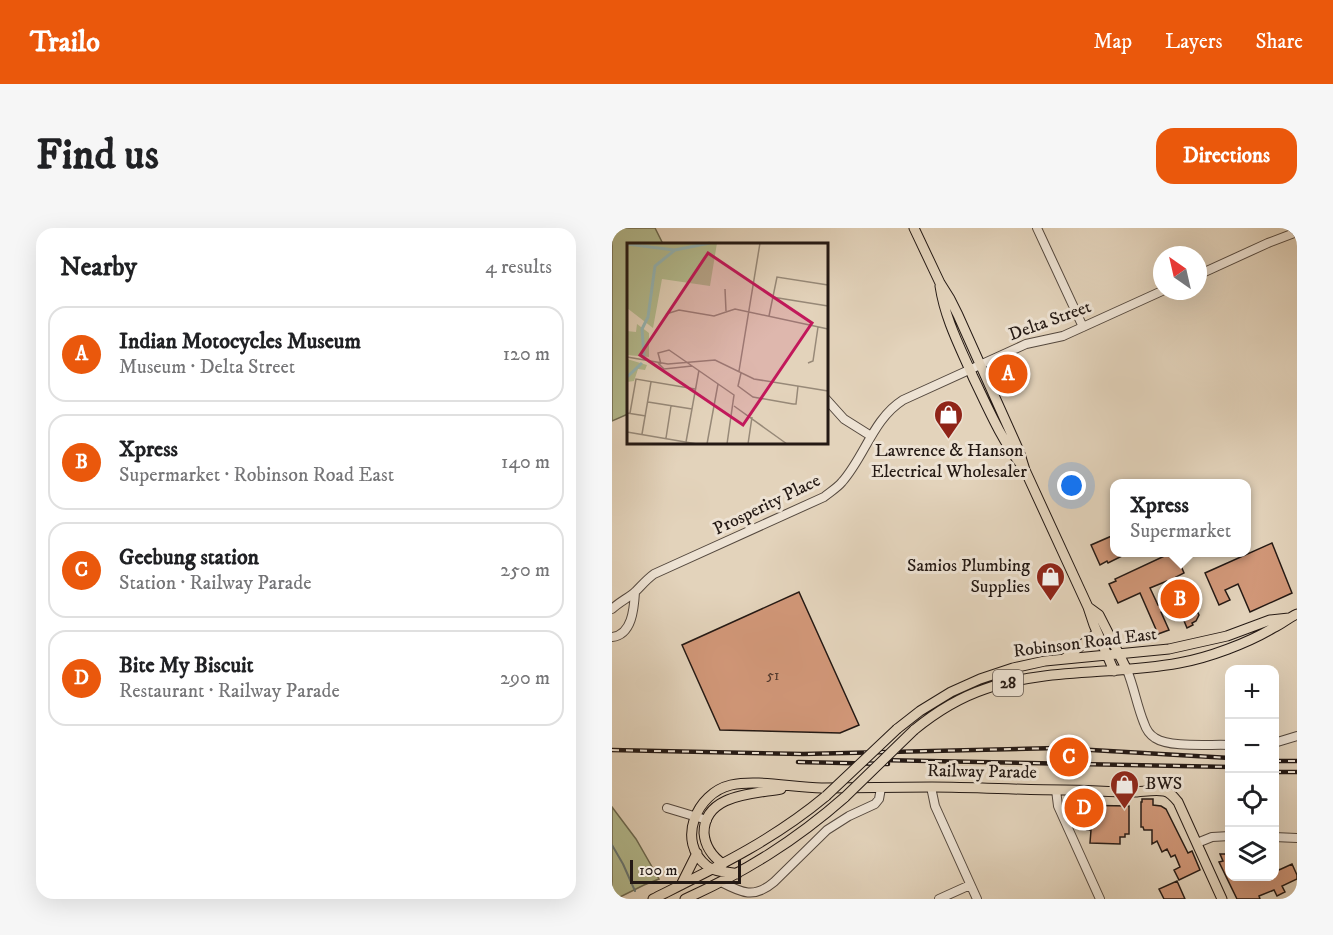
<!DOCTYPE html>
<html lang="en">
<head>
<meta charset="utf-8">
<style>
	body { margin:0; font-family:"IM FELL DW Pica",serif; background:#f6f6f6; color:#202124 }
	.controls { position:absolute; right:18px; bottom:18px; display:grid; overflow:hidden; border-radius:12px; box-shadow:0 6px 24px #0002 }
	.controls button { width:54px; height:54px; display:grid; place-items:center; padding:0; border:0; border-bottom:2px solid #e0e0e0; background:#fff; color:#202124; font:30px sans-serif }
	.compass { position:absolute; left:541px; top:18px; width:54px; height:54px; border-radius:50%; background:#fff; box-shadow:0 6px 24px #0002; rotate:326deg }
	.scale { position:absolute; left:18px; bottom:15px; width:111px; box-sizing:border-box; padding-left:6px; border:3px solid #241914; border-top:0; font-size:16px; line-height:21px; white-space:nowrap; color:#241914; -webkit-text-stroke:4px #ede2d3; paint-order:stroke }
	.you { position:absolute; left:460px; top:258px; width:21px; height:21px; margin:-15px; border:4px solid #fff; border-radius:50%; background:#1a73e8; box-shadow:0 0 0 9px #1a73e833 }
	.badge { display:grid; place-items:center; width:39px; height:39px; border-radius:50%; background:#ea580c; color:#fff; font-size:20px; font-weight:700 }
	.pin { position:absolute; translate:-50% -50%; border:3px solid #fff; box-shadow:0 2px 6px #0006 }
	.popup { position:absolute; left:498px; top:251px; width:141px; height:78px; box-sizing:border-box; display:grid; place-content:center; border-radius:12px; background:#fff; filter:drop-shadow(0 2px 4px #0005); font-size:20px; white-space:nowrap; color:#757577 }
	.popup b { font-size:22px; color:#202124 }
	.popup::after { content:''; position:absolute; left:50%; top:100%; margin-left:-12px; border:12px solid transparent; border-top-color:#fff }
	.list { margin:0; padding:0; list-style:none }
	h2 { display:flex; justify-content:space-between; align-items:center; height:78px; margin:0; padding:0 24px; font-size:26px }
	h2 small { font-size:20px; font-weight:400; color:#757577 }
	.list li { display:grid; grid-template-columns:39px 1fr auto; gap:18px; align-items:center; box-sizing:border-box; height:96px; margin:0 12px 12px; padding:0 12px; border:2px solid #e0e0e0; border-radius:18px }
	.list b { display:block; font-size:22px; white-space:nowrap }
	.list p { margin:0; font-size:20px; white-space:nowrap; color:#757577 }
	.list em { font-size:20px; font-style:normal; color:#757577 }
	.icon { flex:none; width:33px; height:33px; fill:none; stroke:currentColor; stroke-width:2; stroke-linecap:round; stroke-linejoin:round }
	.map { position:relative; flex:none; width:685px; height:671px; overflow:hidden; border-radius:18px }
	header { display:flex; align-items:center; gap:36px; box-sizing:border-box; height:84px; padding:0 30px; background:#ea580c; color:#fff }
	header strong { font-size:28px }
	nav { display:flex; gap:33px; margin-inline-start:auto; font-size:21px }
	.intro { display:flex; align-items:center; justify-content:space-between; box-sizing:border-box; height:144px; padding:0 36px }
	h1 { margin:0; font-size:42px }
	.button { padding:15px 27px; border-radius:18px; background:#ea580c; color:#fff; font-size:21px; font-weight:700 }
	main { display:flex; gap:36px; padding:0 36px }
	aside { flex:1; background:#fff; border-radius:18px; box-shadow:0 6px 24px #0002 }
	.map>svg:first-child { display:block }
	.green { fill:#b4bc90; stroke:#6c6a52; stroke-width:1.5 }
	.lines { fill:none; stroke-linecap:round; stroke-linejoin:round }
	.stream { stroke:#687875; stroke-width:2 }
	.building { fill:#d19778; stroke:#241914; stroke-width:1.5; fill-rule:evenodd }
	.minor-casing { stroke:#54483e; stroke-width:10 }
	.major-casing { stroke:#241914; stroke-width:11 }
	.minor { stroke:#ede2d3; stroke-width:8 }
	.major { stroke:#e3d3bb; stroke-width:9 }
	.rail-casing { stroke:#241914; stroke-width:4.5 }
	.rail { stroke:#ede2d3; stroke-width:2; stroke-dasharray:7; stroke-linecap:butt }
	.major-bridge-casing { stroke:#241914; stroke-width:11; stroke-linecap:butt }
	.major-bridge { stroke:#e3d3bb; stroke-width:9 }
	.labels { text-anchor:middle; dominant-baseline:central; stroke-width:6; stroke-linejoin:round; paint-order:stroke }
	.number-label { font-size:15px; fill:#4f382d }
	.shield { fill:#ede2d3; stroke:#60554d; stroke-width:1.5 }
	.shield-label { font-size:16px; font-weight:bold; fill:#241914 }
	.street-label { font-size:18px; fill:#241914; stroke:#ede2d3 }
	.poi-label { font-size:18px; fill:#241914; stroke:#ede2d3 }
	.inset-river { fill:none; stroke:#96b7b6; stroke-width:3 }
	.inset-road { fill:none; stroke:#978978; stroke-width:1.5 }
	.view { fill:#c2185b; fill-opacity:0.15; stroke:#c2185b; stroke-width:3 }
	.inset-edge { fill:none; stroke:#241914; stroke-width:3 }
</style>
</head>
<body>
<header>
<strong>Trailo</strong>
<nav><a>Map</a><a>Layers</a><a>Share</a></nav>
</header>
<div class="intro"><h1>Find us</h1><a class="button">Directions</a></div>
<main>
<aside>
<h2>Nearby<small>4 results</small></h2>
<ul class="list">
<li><span class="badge">A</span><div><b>Indian Motocycles Museum</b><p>Museum · Delta Street</p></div><em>120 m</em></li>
<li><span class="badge">B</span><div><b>Xpress</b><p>Supermarket · Robinson Road East</p></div><em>140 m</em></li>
<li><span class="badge">C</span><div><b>Geebung station</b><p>Station · Railway Parade</p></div><em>250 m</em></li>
<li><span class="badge">D</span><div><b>Bite My Biscuit</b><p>Restaurant · Railway Parade</p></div><em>290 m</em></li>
</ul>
</aside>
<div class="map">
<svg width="685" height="671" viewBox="0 0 685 671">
	<rect width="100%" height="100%" fill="#e3d3bb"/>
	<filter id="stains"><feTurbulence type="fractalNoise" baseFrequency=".00333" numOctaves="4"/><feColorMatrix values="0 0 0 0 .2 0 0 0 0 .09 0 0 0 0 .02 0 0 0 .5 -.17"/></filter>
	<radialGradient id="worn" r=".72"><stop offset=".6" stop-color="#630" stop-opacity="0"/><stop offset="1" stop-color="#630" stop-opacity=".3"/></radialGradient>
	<path class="green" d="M0 0H43L51 16H16V186L0 193Z
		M0 579 24 611 47 651 32 657 4 671H0Z"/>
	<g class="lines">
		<path class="stream" d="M0 617 11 636 23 663"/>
	</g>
	<path class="building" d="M502 307V324H518L496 335 495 333 488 337 479 317Z
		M660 315 680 365 638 384 626 356 613 362 618 372 607 377 593 345Z
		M561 324H563L572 345 564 349 569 360 573 359 587 387 584 393 580 395 581 397 575 400 565 376 549 384 557 402 546 406 528 365 506 375 497 356 504 353 503 351ZM555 353 562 370 546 377 538 360Z
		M187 364 247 497 228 505 108 502 70 417Z
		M530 571H541V577L549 578 554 581 576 625 580 623 588 642 567 652 562 642 568 639 563 627 559 629 555 621 550 624 545 613 540 616V602H532L531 599H529V574H530Z
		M457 577 517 578V606H513V609H508V616L478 615 479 602H475V595H465Z
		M608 626H618V648H663V633L667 642 680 636 685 647V651L670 658 673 664 665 668 662 662 647 668 648 671H625L607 634 611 633Z
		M565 653 573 671H552L547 661Z"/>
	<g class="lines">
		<defs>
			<path id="minor" d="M425 0 471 99
				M586 47 656 15 685 4
				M214 171 232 191 259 208
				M0 381C7 374 18 369 24 363 30 357 35 351 42 346L212 269C218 264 225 260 230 254 253 228 261 191 291 172L414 116 451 108 550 63
				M0 409C20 407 22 381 23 364
				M515 442C522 459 525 478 532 495 534 501 538 507 543 510 558 520 599 516 618 517
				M662 515 685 508
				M319 559 323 578 365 671
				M444 562 446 578 488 671
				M55 580 95 592
				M662 609 685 610
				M585 615 600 609 618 608
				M109 654C130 665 142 671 162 654L215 602 237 588 263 576 267 571 269 560
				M327 671 358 657"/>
			<path id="major" d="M302 0 328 55 338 71 346 87 407 223 413 242 476 379 482 397 502 443
				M328 58C333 91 348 119 361 149 376 180 389 211 410 238
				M476 379 487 387 515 442
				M452 431 485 405
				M285 501 308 483 339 464 368 451 401 440 433 433 557 421 615 408 658 392 677 390
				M302 502C324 484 346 470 373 461 433 440 504 447 567 435 596 430 636 415 661 400 670 396 676 390 685 386
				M111 636C101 629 93 618 92 605 92 566 141 566 169 561
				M125 646C115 643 104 645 95 638 64 614 84 565 119 557 146 551 182 560 210 560 247 560 283 559 320 559 364 559 408 562 452 562 475 562 497 564 520 564 530 564 542 561 552 563 558 564 562 569 566 574L610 671
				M69 657 85 625
				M41 671C103 640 160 613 214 568
				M73 671C133 644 183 613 233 569"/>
		</defs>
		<use href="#minor" class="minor-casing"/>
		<use href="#major" class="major-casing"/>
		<use href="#minor" class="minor"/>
		<use href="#major" class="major"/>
		<defs>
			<path id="rail" d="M0 522 191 526 445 520 618 530
				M267 532 618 539
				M662 533H685
				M186 534 276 536
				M662 544H685"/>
		</defs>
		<use href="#rail" class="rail-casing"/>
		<use href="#rail" class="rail"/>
		<defs>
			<path id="major-bridge" d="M214 568 285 501
				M233 569 302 502"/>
		</defs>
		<use href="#major-bridge" class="major-bridge-casing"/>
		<use href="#major-bridge" class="major-bridge"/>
	</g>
	<defs>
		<symbol id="shop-pin" viewBox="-11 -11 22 30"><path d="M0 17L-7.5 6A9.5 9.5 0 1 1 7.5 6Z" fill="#8f2418" stroke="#ede2d3"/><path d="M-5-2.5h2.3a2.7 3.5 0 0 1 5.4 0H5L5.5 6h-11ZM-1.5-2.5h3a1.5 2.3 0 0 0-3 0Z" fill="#fff"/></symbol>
	</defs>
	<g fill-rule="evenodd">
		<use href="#shop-pin" x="320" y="170" width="33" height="45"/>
		<use href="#shop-pin" x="422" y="332" width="33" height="45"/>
		<use href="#shop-pin" x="496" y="540" width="33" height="45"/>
	</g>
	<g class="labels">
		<g class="number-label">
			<text x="161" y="447">51</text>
		</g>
		<rect class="shield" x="381" y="442" width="30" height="26" rx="4.5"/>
		<g class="shield-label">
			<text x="396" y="455">28</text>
		</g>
		<g class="street-label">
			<text transform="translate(438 93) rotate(-20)">Delta Street</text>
			<text transform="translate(155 277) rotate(-26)">Prosperity Place</text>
			<text transform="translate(473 415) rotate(-7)">Robinson Road East</text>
			<text transform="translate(370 544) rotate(1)">Railway Parade</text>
		</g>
		<g class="poi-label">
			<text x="337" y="223">Lawrence &amp; Hanson<tspan x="337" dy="21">Electrical Wholesaler</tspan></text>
			<text x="418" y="338" text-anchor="end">Samios Plumbing<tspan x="418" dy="21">Supplies</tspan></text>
			<text x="533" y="556" text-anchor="start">BWS</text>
		</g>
	</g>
	<g transform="translate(15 15)">
		<rect width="201" height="201" fill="#e3d3bb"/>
		<path d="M0 0H90L83 43 35 36 26 85 0 65ZM10 81 22 90V114L0 112V88L9 89ZM0 116 20 122 18 127 11 126 7 138 0 139Z" fill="#b4bc90"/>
		<path class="inset-river" d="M0 1 47 7M17 113 15 86 21 74 28 23 48 7 83 0M0 134 15 120"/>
		<path class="inset-road" d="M98 46 99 68M145 54 201 63M39 71 52 67 87 73 108 66 201 86M142 73 150 34 201 42M0 114 41 121 88 117 127 136 201 148M31 120 37 126 65 123M181 120 186 118 191 84M34 121 31 110 42 107 107 152 100 201M112 128 133 0M114 130 111 143 126 154 166 161M21 159 65 166M166 161H169L171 143M107 163 160 201M0 170 19 173M3 170 9 136 68 146M0 189 70 201M15 191 24 139M39 195 44 163M59 199 72 127M80 201 91 141M121 201 125 174"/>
		<path class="view" d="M81 10 185 80 116 182 13 112Z"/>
		<rect width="201" height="201" class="inset-edge"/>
	</g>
	<rect width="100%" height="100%" filter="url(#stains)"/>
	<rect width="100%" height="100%" fill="url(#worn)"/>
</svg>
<div class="controls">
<button>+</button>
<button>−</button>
<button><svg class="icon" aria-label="locate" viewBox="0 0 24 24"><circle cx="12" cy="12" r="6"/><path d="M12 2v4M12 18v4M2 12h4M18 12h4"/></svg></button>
<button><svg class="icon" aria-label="layers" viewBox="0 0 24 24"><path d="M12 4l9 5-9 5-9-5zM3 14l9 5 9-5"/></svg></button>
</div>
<svg class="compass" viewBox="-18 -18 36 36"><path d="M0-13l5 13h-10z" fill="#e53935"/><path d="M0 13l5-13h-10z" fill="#757577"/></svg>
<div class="scale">100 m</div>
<div class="you"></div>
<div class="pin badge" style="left:396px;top:146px">A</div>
<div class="pin badge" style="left:568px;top:371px">B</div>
<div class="popup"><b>Xpress</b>Supermarket</div>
<div class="pin badge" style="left:457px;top:529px">C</div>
<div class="pin badge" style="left:472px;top:580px">D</div>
</div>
</main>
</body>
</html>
